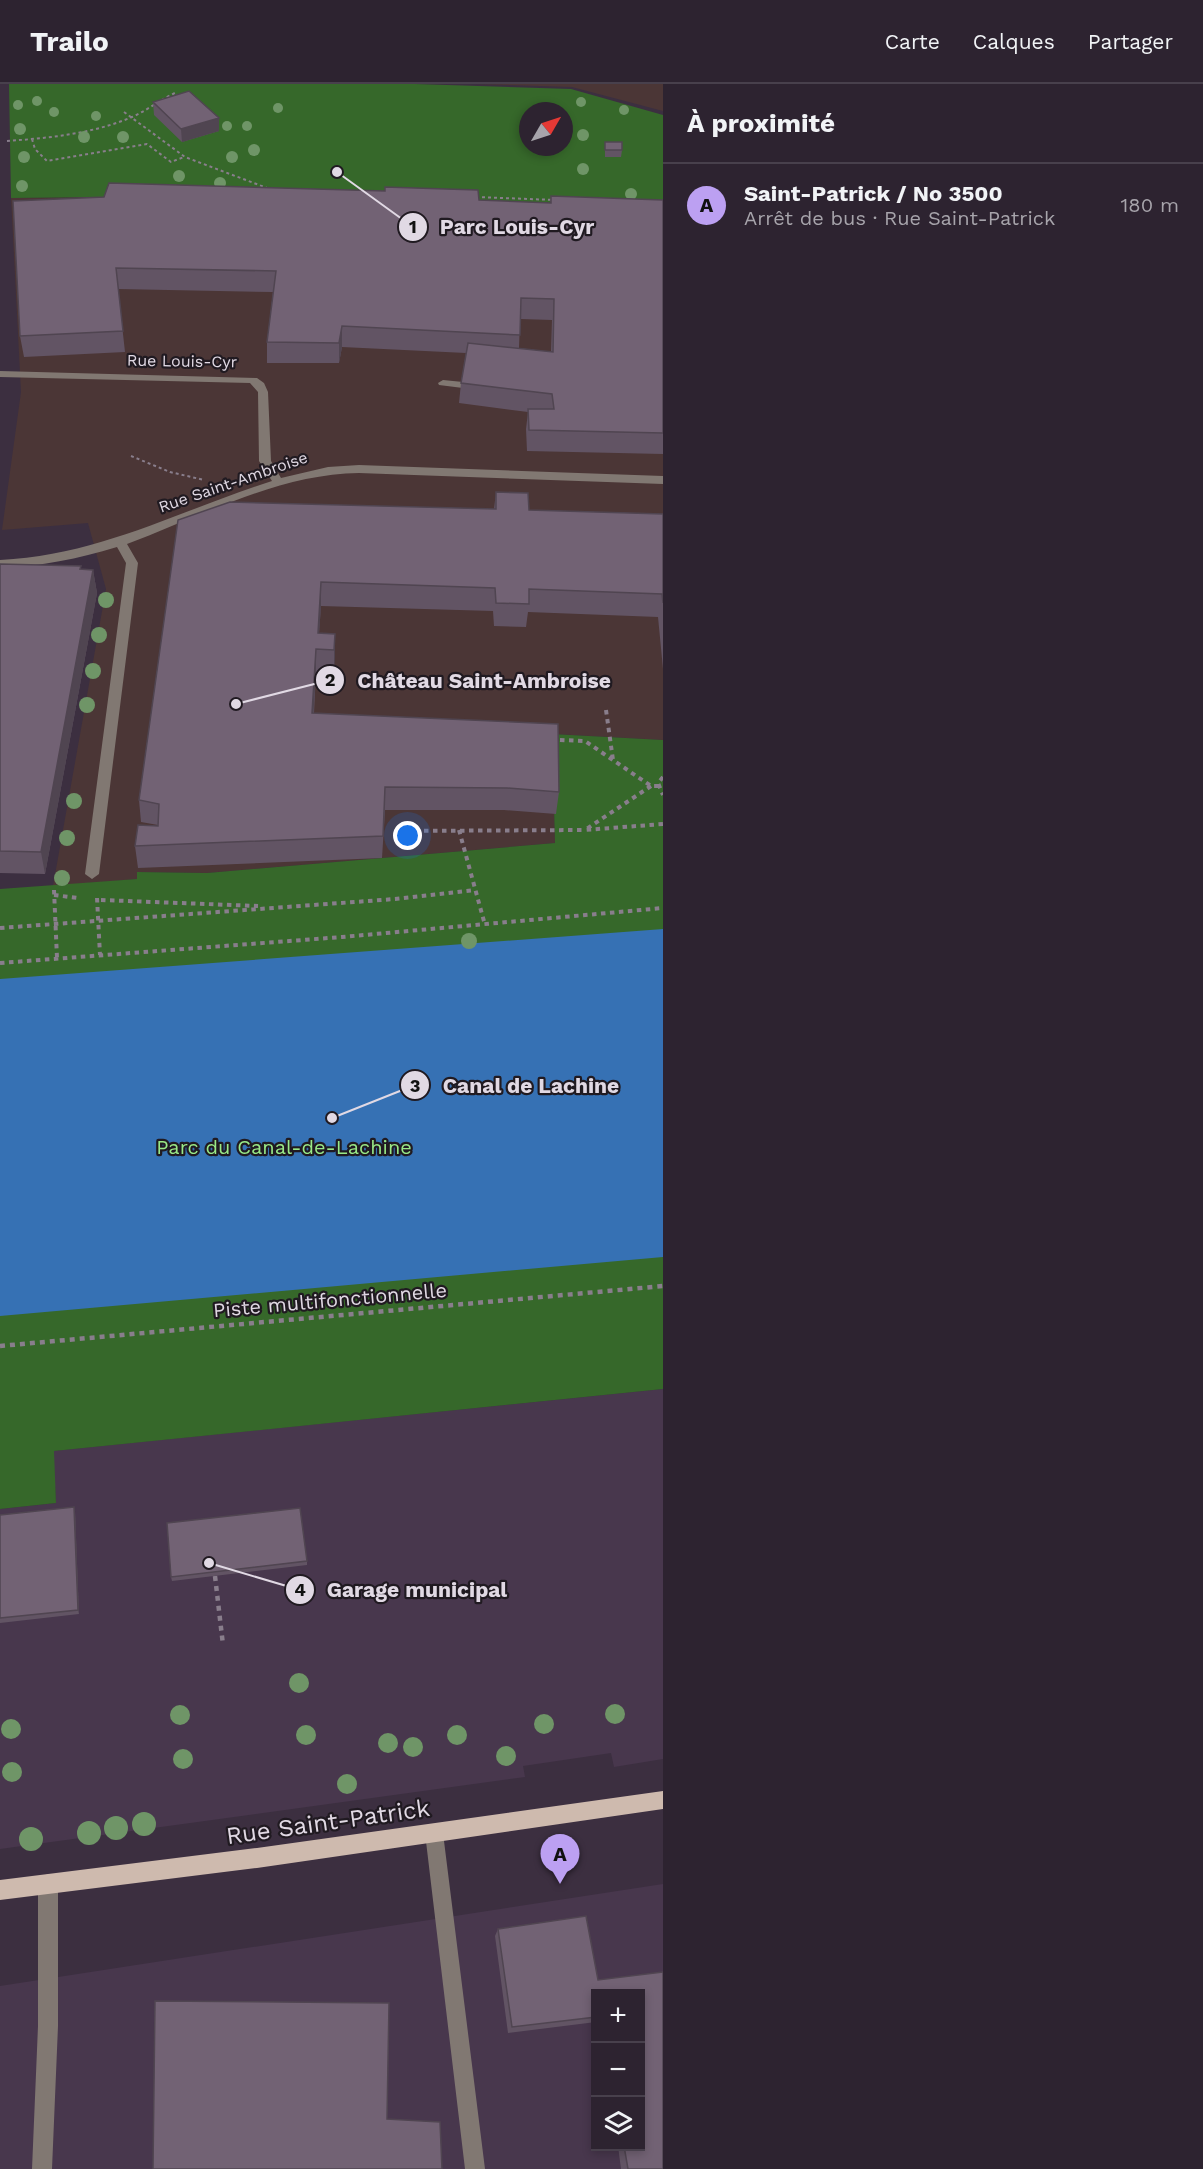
<!DOCTYPE html>
<html lang="fr">
<head>
<meta charset="utf-8">
<style>
	body { margin:0; font-family:"Work Sans",sans-serif; background:#392f3c; color:#f1f3f6 }
	.controls { position:absolute; right:18px; bottom:18px; display:grid; overflow:hidden; border-radius:0px; box-shadow:0 3px 9px #0003 }
	.controls button { width:54px; height:54px; display:grid; place-items:center; padding:0; border:0; border-bottom:2px solid #48404c; background:#2d2330; color:#f1f3f6; font:30px sans-serif }
	.compass { position:absolute; left:519px; top:18px; width:54px; height:54px; border-radius:50%; background:#2d2330; box-shadow:0 3px 9px #0003; rotate:51deg }
	.you { position:absolute; left:408px; top:752px; width:21px; height:21px; margin:-15px; border:4px solid #fff; border-radius:50%; background:#1a73e8; box-shadow:0 0 0 9px #1a73e833 }
	.badge { display:grid; place-items:center; width:39px; height:39px; border-radius:50%; background:#bca0f2; color:#111; font-size:20px; font-weight:700 }
	.pin { position:absolute; translate:-50% -50px; filter:drop-shadow(0 2px 3px #0008) }
	.pin::after { content:''; position:absolute; top:32px; width:21px; height:18px; background:inherit; clip-path:polygon(0 0,100% 0,50% 100%) }
	.list { margin:0; padding:0; list-style:none }
	h2 { display:flex; justify-content:space-between; align-items:center; height:78px; margin:0; padding:0 24px; font-size:26px }
	h2 small { font-size:20px; font-weight:400; color:#a7a4ab }
	.list li { display:grid; grid-template-columns:39px 1fr auto; gap:18px; align-items:center; box-sizing:border-box; height:84px; padding:0 24px; border-top:2px solid #48404c }
	.list b { display:block; font-size:22px; white-space:nowrap }
	.list p { margin:0; font-size:20px; white-space:nowrap; color:#a7a4ab }
	.list em { font-size:20px; font-style:normal; color:#a7a4ab }
	.icon { flex:none; width:33px; height:33px; fill:none; stroke:currentColor; stroke-width:2; stroke-linecap:round; stroke-linejoin:round }
	.map { position:relative; flex:none; width:663px; height:2085px; overflow:hidden }
	header { display:flex; align-items:center; gap:36px; box-sizing:border-box; height:84px; padding:0 30px; background:#2d2330; border-bottom:2px solid #48404c }
	header strong { font-size:28px }
	nav { display:flex; gap:33px; margin-inline-start:auto; font-size:21px }
	main { display:flex }
	aside { flex:1; background:#2d2330 }
	.map>svg:first-child { display:block }
	.commercial { fill:#4b3636 }
	.built { fill:#48374d; fill-rule:evenodd }
	.green { fill:#36682a; fill-rule:evenodd }
	.water { fill:#3671b4 }
	.lines { fill:none; stroke-linecap:round; stroke-linejoin:round }
	.path-far2 { stroke:#897e8c; stroke-width:2; stroke-dasharray:3 3; stroke-linecap:butt }
	.path-far1 { stroke:#897e8c; stroke-width:4; stroke-dasharray:4.5 4.5; stroke-linecap:butt }
	.path { stroke:#897e8c; stroke-width:4.5; stroke-dasharray:5 5; stroke-linecap:butt }
	.minor { fill:#817872; fill-rule:evenodd }
	.major { fill:#cebaae; fill-rule:evenodd }
	.tree { fill:#6f9567 }
	.wall { fill:#625464; fill-rule:evenodd }
	.shaded-wall { fill:#504551 }
	.building { fill:#726274; stroke:#504551; stroke-width:1.5 }
	.labels { text-anchor:middle; dominant-baseline:central; stroke-width:4.5; stroke-linejoin:round; paint-order:stroke }
	.far-street-label { font-size:16px; fill:#e1d9e4; stroke:#201a21 }
	.park-label { font-size:20px; fill:#99e987; stroke:#201a21 }
	.street-label { font-size:20px; fill:#e1d9e4; stroke:#201a21 }
	.near-street-label { font-size:24px; fill:#e1d9e4; stroke:#201a21 }
	.leader { fill:none; stroke:#e1d9e4; stroke-width:2 }
	.callout-dot { fill:#e1d9e4; stroke:#201a21; stroke-width:2 }
	.mark-label { font-size:18px; text-anchor:middle; font-weight:bold; fill:#111 }
	.callout-label { font-size:21px; text-anchor:middle; font-weight:bold; fill:#e1d9e4; stroke:#201a21; stroke-width:4.5; stroke-linejoin:round; paint-order:stroke }
</style>
</head>
<body>
<header>
<strong>Trailo</strong>
<nav><a>Carte</a><a>Calques</a><a>Partager</a></nav>
</header>
<main>
<div class="map">
<svg width="663" height="2085" viewBox="0 0 663 2085">
	<rect width="100%" height="100%" fill="#3c2f40"/>
	<path class="commercial" d="M475 0H663V27L572 3Z
		M106 113 663 133V656L553 650 555 759 207 789 138 788V795L53 802 106 505 88 439 2 446 21 308 11 114Z"/>
	<path class="built" d="M663 1305V1675L614 1683 611 1669 523 1682 525 1693 0 1765V1425L56 1419 53 1367Z
		M663 1800V2085H0V1902ZM596 1910H640V2062H596Z"/>
	<path class="green" d="M9 0H415L571 5 663 31V133L106 113 11 114ZM528 27H564V63H528Z
		M552 650 663 656V1305L54 1367 56 1419 0 1425V805L137 795V788L207 789 555 759Z"/>
	<path class="water" d="M663 845V1173L0 1232V895Z"/>
	<g class="lines">
		<path class="path-far2" d="M124 28 185 73 267 104
			M32 55 35 65 47 77 147 60 171 78 184 73
			M7 57C49 54 92 50 132 33 148 26 161 15 177 8
			M476 113 555 116
			M131 372 170 388 204 396"/>
		<path class="path-far1" d="M606 626 613 676
			M560 656 585 657 651 702H663
			M663 693 658 699 663 711
			M651 702 585 746 663 740
			M459 746 485 841
			M397 747 585 746
			M54 806 57 874
			M54 811 78 814
			M97 814 100 871
			M101 816 258 822
			M0 844 395 815 475 806
			M0 879 342 853 663 824"/>
		<path class="path" d="M0 1262 663 1202
			M215 1492 223 1561"/>
		<path class="minor" d="M0 287 257 294 264 299 268 308 271 377 281 394 328 383 359 381 663 392V400L359 389C278 390 202 432 127 460L138 479 99 790 92 795 85 790 126 479 117 463C78 475 41 482 0 484V476C100 471 178 427 272 397L259 377 258 308 250 299 0 293Z
			M443 296 463 298 468 301 463 304 439 301 438 299Z
			M434 1740 441 1742 443 1749 485 2085H465L425 1749 427 1742Z
			M48 1790 55 1793 58 1800V1942L52 2085H32L38 1942V1800L41 1793Z"/>
		<path class="major" d="M663 1707V1725L257 1784 0 1816V1796L257 1764Z"/>
	</g>
	<g class="tree">
		<circle cx="37" cy="17" r="5"/>
		<circle cx="581" cy="18" r="5"/>
		<circle cx="18" cy="21" r="5"/>
		<circle cx="278" cy="24" r="5"/>
		<circle cx="624" cy="26" r="5"/>
		<circle cx="54" cy="28" r="5"/>
		<circle cx="96" cy="32" r="5"/>
		<circle cx="227" cy="42" r="5"/>
		<circle cx="247" cy="42" r="5"/>
		<circle cx="20" cy="45" r="6"/>
		<circle cx="583" cy="51" r="6"/>
		<circle cx="84" cy="53" r="6"/>
		<circle cx="123" cy="53" r="6"/>
		<circle cx="254" cy="66" r="6"/>
		<circle cx="24" cy="73" r="6"/>
		<circle cx="232" cy="73" r="6"/>
		<circle cx="583" cy="85" r="6"/>
		<circle cx="179" cy="92" r="6"/>
		<circle cx="220" cy="99" r="6"/>
		<circle cx="22" cy="102" r="6"/>
		<circle cx="631" cy="110" r="6"/>
		<circle cx="106" cy="516" r="8"/>
		<circle cx="99" cy="551" r="8"/>
		<circle cx="93" cy="587" r="8"/>
		<circle cx="87" cy="621" r="8"/>
		<circle cx="74" cy="717" r="8"/>
		<circle cx="67" cy="754" r="8"/>
		<circle cx="62" cy="794" r="8"/>
		<circle cx="469" cy="857" r="8"/>
		<circle cx="299" cy="1599" r="10"/>
		<circle cx="615" cy="1630" r="10"/>
		<circle cx="180" cy="1631" r="10"/>
		<circle cx="544" cy="1640" r="10"/>
		<circle cx="11" cy="1645" r="10"/>
		<circle cx="306" cy="1651" r="10"/>
		<circle cx="457" cy="1651" r="10"/>
		<circle cx="388" cy="1659" r="10"/>
		<circle cx="413" cy="1663" r="10"/>
		<circle cx="506" cy="1672" r="10"/>
		<circle cx="183" cy="1675" r="10"/>
		<circle cx="12" cy="1688" r="10"/>
		<circle cx="347" cy="1700" r="10"/>
		<circle cx="144" cy="1740" r="12"/>
		<circle cx="116" cy="1744" r="12"/>
		<circle cx="89" cy="1749" r="12"/>
		<circle cx="31" cy="1755" r="12"/>
	</g>
	<path class="wall" d="M153 18 219 47 182 58 154 31Z
		M605 58 622 66 621 73H605Z
		M551 112 663 116V370L527 367 526 345 528 328 459 319 461 299 466 269 342 263 339 279H267V258L273 208 118 205 125 268 24 273 20 252 13 117 479 116 550 119ZM520 235 552 236 551 268 519 264Z
		M496 408 529 426 663 430V585L658 533 528 528 526 543 494 542 493 527 321 522 319 549 335 550 334 589 316 588 314 629 559 708 556 730 504 726H385L382 774 138 784 135 762 158 741 141 738 139 716 230 418 494 425Z
		M0 480 81 482V485L93 486 97 509 45 790 0 789Z
		M75 1427 79 1530 0 1539V1431Z
		M307 1477V1481L172 1497 171 1493Z
		M586 1832 598 1896 663 1888V2085H621L618 2062H640V1910H596V1938L508 1949 495 1852 498 1845Z"/>
	<path class="shaded-wall" d="M219 34V47L182 58 181 45Z
		M342 242V263L339 279V259Z
		M93 486 97 509 45 790 41 768Z
		M321 498V522L318 565V549Z
		M335 550V573L334 589V566Z
		M316 565V588L312 652V629Z
		M74 1423 75 1427 79 1530 78 1526Z"/>
	<path class="building" d="M189 7 219 34 181 45 153 18Z
		M605 58H622V66H605Z
		M109 99 385 107V103L446 105 478 106 479 116 551 119V112L663 116V349L529 346 528 325H554L552 310 461 299 468 259 553 268 554 215 521 214 520 251 342 242 339 259 267 258 276 187 116 184 123 247 20 252 13 117 104 113Z
		M496 408 528 409 529 426 663 430V519L662 510 529 505V520L496 519 495 504 321 498 318 549 335 550 334 566 316 565 312 629 558 640 559 708 507 704 385 703 383 752 135 762 138 741 158 742 159 720 139 716 178 436 230 418 496 425Z
		M0 480 81 482 80 485 93 486 41 768 0 767Z
		M74 1423 78 1526 0 1534V1431Z
		M300 1424 307 1477 171 1493 167 1439Z
		M586 1832 598 1896 663 1888V2085H628L624 2062H640V1910H596V1933L512 1943 498 1845Z
		M155 1917 389 1919 387 2035 440 2038 442 2085H153Z"/>
	<g class="labels">
		<g class="far-street-label">
			<text transform="translate(182 277) rotate(1)">Rue Louis-Cyr</text>
			<text transform="translate(233 398) rotate(-19)">Rue Saint-Ambroise</text>
		</g>
		<g class="park-label">
			<text x="284" y="1063">Parc du Canal-de-Lachine</text>
		</g>
		<g class="street-label">
			<text transform="translate(330 1216) rotate(-5)">Piste multifonctionnelle</text>
		</g>
		<g class="near-street-label">
			<text transform="translate(328 1738) rotate(-8)">Rue Saint-Patrick</text>
		</g>
	</g>
	<path class="leader" d="M337 88L413 143M236 620L330 596M332 1034L415 1001M209 1479L300 1506"/>
	<g class="callout-dot">
		<circle cx="337" cy="88" r="6"/>
		<circle cx="236" cy="620" r="6"/>
		<circle cx="332" cy="1034" r="6"/>
		<circle cx="209" cy="1479" r="6"/>
		<circle cx="413" cy="143" r="15"/>
		<circle cx="330" cy="596" r="15"/>
		<circle cx="415" cy="1001" r="15"/>
		<circle cx="300" cy="1506" r="15"/>
	</g>
	<g class="mark-label">
		<text x="413" y="149">1</text>
		<text x="330" y="602">2</text>
		<text x="415" y="1008">3</text>
		<text x="300" y="1512">4</text>
	</g>
	<g class="callout-label">
		<text x="517" y="150">Parc Louis-Cyr</text>
		<text x="484" y="604">Château Saint-Ambroise</text>
		<text x="531" y="1009">Canal de Lachine</text>
		<text x="417" y="1513">Garage municipal</text>
	</g>
</svg>
<div class="controls">
<button>+</button>
<button>−</button>
<button><svg class="icon" aria-label="layers" viewBox="0 0 24 24"><path d="M12 4l9 5-9 5-9-5zM3 14l9 5 9-5"/></svg></button>
</div>
<svg class="compass" viewBox="-18 -18 36 36"><path d="M0-13l5 13h-10z" fill="#e53935"/><path d="M0 13l5-13h-10z" fill="#a7a4ab"/></svg>
<div class="you"></div>
<div class="pin badge" style="left:560px;top:1800px">A</div>
</div>
<aside>
<h2>À proximité<small></small></h2>
<ul class="list">
<li><span class="badge">A</span><div><b>Saint-Patrick / No 3500</b><p>Arrêt de bus · Rue Saint-Patrick</p></div><em>180 m</em></li>
</ul>
</aside>
</main>
</body>
</html>
